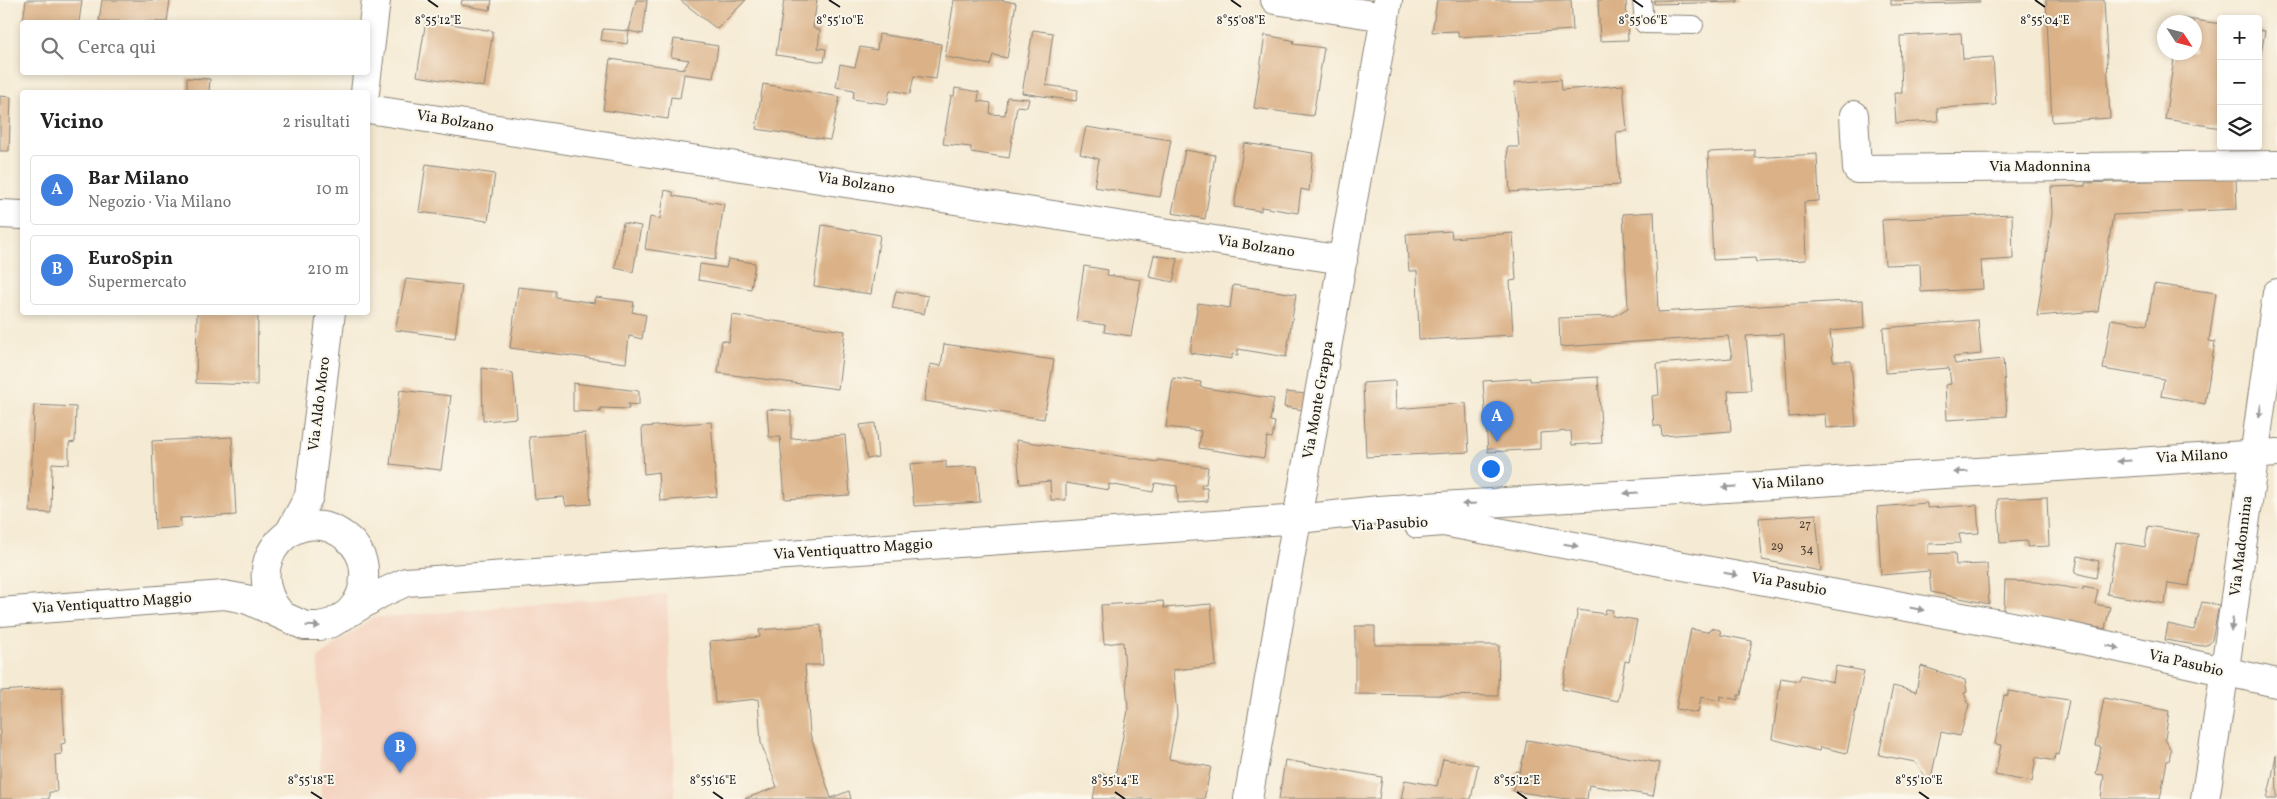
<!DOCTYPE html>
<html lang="it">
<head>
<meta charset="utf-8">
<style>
	body { margin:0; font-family:Vollkorn,serif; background:#f6f6f6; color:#222 }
	.controls { position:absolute; right:15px; top:15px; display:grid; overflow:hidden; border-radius:5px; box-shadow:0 2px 8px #0003 }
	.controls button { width:45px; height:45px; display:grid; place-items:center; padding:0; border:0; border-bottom:1px solid #e0e0e0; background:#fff; color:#222; font:25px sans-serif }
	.compass { position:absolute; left:2157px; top:15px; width:45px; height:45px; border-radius:50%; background:#fff; box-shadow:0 2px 8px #0003; rotate:126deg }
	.you { position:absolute; left:1490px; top:468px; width:18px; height:18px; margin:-12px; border:4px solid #fff; border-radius:50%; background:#1a73e8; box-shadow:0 0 0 8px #1a73e833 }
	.badge { display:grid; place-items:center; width:32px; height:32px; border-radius:50%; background:#0b8043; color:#fff; font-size:16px; font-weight:700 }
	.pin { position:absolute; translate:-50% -41px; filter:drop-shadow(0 1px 2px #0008) }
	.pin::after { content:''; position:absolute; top:26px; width:18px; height:15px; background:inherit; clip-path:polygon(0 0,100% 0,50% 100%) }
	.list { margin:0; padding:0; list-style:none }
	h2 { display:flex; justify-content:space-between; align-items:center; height:65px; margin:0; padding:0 20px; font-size:21px }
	h2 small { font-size:16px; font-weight:400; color:#767676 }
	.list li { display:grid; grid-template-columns:32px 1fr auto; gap:15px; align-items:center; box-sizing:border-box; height:70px; margin:0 10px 10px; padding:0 10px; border:1px solid #e0e0e0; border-radius:5px }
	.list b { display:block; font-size:19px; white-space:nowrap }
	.list p { margin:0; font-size:16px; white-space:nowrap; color:#767676 }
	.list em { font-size:16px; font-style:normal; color:#767676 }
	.icon { flex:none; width:28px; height:28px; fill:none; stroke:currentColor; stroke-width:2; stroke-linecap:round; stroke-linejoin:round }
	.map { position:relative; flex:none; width:2277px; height:799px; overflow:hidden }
	.search { position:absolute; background:#fff; box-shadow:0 2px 8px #0003; left:20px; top:20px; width:350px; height:55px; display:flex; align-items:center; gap:12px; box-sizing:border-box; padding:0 18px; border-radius:5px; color:#767676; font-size:19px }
	.panel { position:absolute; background:#fff; box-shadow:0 2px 8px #0003; left:20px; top:90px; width:350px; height:225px; border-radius:5px }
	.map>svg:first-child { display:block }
	.built { fill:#f4d3c0 }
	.building { fill:#dbb288 }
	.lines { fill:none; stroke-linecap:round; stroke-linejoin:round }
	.service-casing { stroke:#888378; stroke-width:20 }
	.minor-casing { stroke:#888378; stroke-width:30 }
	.service { stroke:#fff; stroke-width:18 }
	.minor { stroke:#fff; stroke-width:28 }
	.oneway { fill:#999 }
	.ticks { fill:none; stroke:#1c1c1c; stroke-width:2 }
	.labels { text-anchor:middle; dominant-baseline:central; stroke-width:4; stroke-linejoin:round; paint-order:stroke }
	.number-label { font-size:12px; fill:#4c4237 }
	.street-label { font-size:15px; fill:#1c1c1c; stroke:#fbf7ec }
	.ticks-label { font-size:12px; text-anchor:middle; fill:#1c1c1c; stroke:#fbf7ec; stroke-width:4; stroke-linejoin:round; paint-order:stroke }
</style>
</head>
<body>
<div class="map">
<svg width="2277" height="799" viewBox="0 0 2277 799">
	<rect width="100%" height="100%" fill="#fbf7ec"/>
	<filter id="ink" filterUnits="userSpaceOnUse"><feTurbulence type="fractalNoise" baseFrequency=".02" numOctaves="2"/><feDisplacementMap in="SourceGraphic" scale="10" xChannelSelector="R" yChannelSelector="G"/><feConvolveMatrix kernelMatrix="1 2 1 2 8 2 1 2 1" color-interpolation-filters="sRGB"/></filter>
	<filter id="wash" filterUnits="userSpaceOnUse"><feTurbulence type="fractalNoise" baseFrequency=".0096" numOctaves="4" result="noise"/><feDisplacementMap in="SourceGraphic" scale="20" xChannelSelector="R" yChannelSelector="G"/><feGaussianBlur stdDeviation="1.12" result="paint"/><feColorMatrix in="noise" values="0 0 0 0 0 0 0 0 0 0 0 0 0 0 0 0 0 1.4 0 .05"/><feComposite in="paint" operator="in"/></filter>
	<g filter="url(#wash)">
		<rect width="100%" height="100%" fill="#f5ead3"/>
		<path class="built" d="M667 594 675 799H321L318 658 372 618Z"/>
		<g id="blocks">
			<path class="building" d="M26 0H82L79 22 23 21Z
				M102 0H170L167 22 99 21Z
				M462 0H492L490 10 461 5Z
				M636 0H647L643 34 629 31 627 44 601 40 603 29 629 31Z
				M680 0H746L717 29Z
				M784 0H817L813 28 820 30 818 48 826 49 824 62 776 55Z
				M954 0H1000L1016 3 1007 58 993 55 990 65 945 57Z
				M1437 0H1571L1573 30 1458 37V31L1432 32Z
				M1598 0H1626L1628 40 1600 41Z
				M1654 0H1738V2L1654 4Z
				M1891 0H1979L1980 2 1891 5Z
				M2046 0H2104L2110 118 2052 122Z
				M2181 18 2221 24V128L2165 119 2175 52H2194V22H2180Z
				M426 20 493 31 484 87 417 76Z
				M1033 30 1053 33 1046 85 1078 90 1076 101 1022 93Z
				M2258 30 2265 31 2259 66H2258Z
				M1961 33 1963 59 1993 57 1996 105 1937 108 1938 121 1896 123 1894 93H1902L1900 36Z
				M879 34 941 44 936 79 914 76 910 94 890 90 887 104 853 99 854 90 836 87 840 64 855 67 860 47 877 50Z
				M1265 35 1291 40 1294 41 1293 44 1324 48 1313 116 1254 108Z
				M674 39 718 46 713 78 684 74 680 98 671 97 668 119 603 110 610 59 684 69 689 60 671 57Z
				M187 78 210 79 209 92H187Z
				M1561 79 1562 90 1623 85 1627 131 1616 132 1619 185 1510 192 1507 147H1519L1514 83Z
				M763 84 840 97 830 140 756 129Z
				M955 88 979 92 978 101 991 103 990 114 1005 115 1007 97 1029 99 1027 107 1017 106 1009 158 971 152V147L943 144 951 96H954Z
				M0 96 11 97 9 151H0Z
				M1086 127 1171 140 1160 197 1094 187 1099 159 1080 154Z
				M1244 143 1313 153 1309 191 1301 189 1298 213 1261 207V211L1234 207Z
				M1185 150 1215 155 1205 219 1172 213Z
				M1755 150V158L1817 154 1819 201 1804 202 1806 260 1756 262 1755 258 1713 260 1708 152Z
				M426 164 495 174 488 221 419 212Z
				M2236 178 2237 209 2113 215 2098 311 2037 316 2052 214 2051 187 2085 186V183Z
				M665 190 673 192V196L724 204 715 260 645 249 650 217 660 219Z
				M1654 212 1658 312 1863 300 1864 328 1830 331 1833 361H1851L1856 426 1826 428 1825 414 1789 417 1784 334 1746 336 1751 390 1728 391 1731 431 1662 436 1661 426H1654L1652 396 1659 395 1657 364 1732 358 1728 336 1560 347 1559 318 1614 316 1628 308 1623 214Z
				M2012 214 2013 259 1981 261 1983 289 1921 292 1920 264 1885 265 1882 220Z
				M623 223 641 226 633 272 615 268Z
				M822 225 880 235 871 294 814 286Z
				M1451 231 1452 238 1513 233 1516 280 1510 281 1513 335 1419 340 1417 271H1409L1406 234Z
				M1154 255 1178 259 1173 282 1149 277Z
				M728 259 755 263 751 289 698 280 700 264 726 268Z
				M1084 266 1108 270 1107 275 1141 280 1131 336 1104 332 1105 325 1076 321Z
				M406 279 462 285 455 338 395 330Z
				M2154 284 2216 293 2209 341 2215 342 2205 404 2161 396 2164 379 2103 369 2111 319 2147 325Z
				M1233 285 1296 294 1286 357 1238 349V355L1232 354V359L1190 353 1198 303 1230 308Z
				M518 287 555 291V297L594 303 595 297 634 302 632 312 646 315 642 339 629 336 626 363 510 348Z
				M896 291 928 296 924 314 892 308Z
				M197 312H258L257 385 196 383Z
				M732 315 845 331 838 389 718 373 722 340 729 342Z
				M1978 320 1981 354 1953 357 1955 364 2003 359 2007 416 1947 420 1945 385 1951 384 1949 368 1886 373 1883 328Z
				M944 344 1054 360 1044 419 924 401 930 364 941 366Z
				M482 368 513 373 517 418 483 421Z
				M1598 377 1602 443 1572 445 1571 431 1540 433V449L1488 452 1483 381 1530 378V381Z
				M1173 378 1201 382 1200 387 1274 399 1270 421 1275 422 1272 438 1267 437 1264 458 1199 448 1201 431 1166 427Z
				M1393 381H1395L1396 409 1466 403 1469 452 1366 457 1363 383Z
				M573 383 639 391V405L628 404 629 409 600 408 601 412 573 411Z
				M400 390 451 396 441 470 390 464Z
				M1286 392 1306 394 1304 410 1284 407Z
				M34 405 76 407 75 442 69 443V464L52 463 51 513 30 512Z
				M767 409 791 411V439L845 435 850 495 785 499 780 437H769Z
				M711 422 717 496 660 501 658 472 644 474 642 427Z
				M875 423 878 457 867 459 860 425Z
				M585 433 591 504 566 506 564 497 535 499 529 437Z
				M232 437 236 515 180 518 181 527 155 529 152 441Z
				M1016 440 1158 462V460L1208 467 1206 484H1202L1201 488H1207L1208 501 1178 503 1177 486 1155 483 1153 492 1109 484V490L1066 483V500H1051L1050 481 1020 484Z
				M946 461V468L977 466 980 502 914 506 910 464Z
				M2047 497 2049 546 2027 547V541L2000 543 1998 499Z
				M1927 503V508L1977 505 1979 533 1959 534 1961 543 1928 544V554L1955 553 1956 565 1987 564 1989 604 1931 592 1929 571 1881 575 1877 507Z
				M1816 514 1821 571 1762 560 1759 518Z
				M2148 526 2198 534 2189 586 2168 583 2165 604 2107 594 2116 542 2145 547Z
				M2078 556 2099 561 2096 578 2075 573Z
				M2005 581 2036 582 2083 590V587L2098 590 2095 604 2110 607 2105 629 2004 611Z
				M1163 601 1164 608 1211 604 1216 666 1173 670 1177 715 1169 759 1211 767 1204 799H1093L1098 774 1115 777 1128 710 1123 642 1104 644 1101 605Z
				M2202 602 2219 605 2212 640 2209 644 2202 646 2165 640 2168 624 2194 630Z
				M1606 609 1613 610 1612 616 1637 620 1629 662 1625 661 1618 701 1562 689 1578 610 1605 614Z
				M821 625 823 665H805L810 734 831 798 849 791 851 799H744L777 787 761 743 758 699 715 703 710 641 760 637 759 630Z
				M1355 626H1375V645H1499L1498 696 1355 694Z
				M1711 628 1720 630 1721 635 1752 641 1741 695H1738V700L1720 696V701L1701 697 1698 713 1676 709 1691 629 1707 632Z
				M1836 666 1864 671 1847 753 1820 747 1819 751 1772 739 1781 678 1799 681 1801 675 1833 682Z
				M1921 666 1965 680 1967 692 1964 693 1969 705 1960 736 1941 732 1930 783 1915 762 1879 755 1893 686 1916 692Z
				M62 687 65 743 61 744 62 754 55 755 57 792H49V799H0V691Z
				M2008 691 2069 700 2058 755 2055 754 2054 761 2036 757 2032 782 1995 775 2001 745 1995 744 2004 695 2008 696Z
				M2104 698 2169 711 2165 739 2171 750 2169 761H2167L2160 799H2101L2104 775 2096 774 2101 747 2095 746Z
				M1527 740 1660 763 1653 796 1589 785 1587 799H1566L1513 791 1516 771 1520 772Z
				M2276 755 2277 799H2267L2271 782Z
				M1443 759 1478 765 1471 799H1401L1405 780 1437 786Z
				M1285 760 1382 777 1379 799H1279Z"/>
		</g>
	</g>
	<g filter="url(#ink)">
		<use href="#blocks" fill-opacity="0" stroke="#888378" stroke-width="1"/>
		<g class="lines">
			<defs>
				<path id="service" d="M1642 0 1644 24 1694 25"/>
				<path id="minor" d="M1275 0 1385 17
					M365 92 376 0
					M368 109 1343 260
					M1854 115 1857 169 2277 165
					M0 214 22 215
					M1418 524 1443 522 2066 636 2277 683
					M289 533 309 496 331 312
					M0 612 224 595 246 599 305 626H319L332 623 380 594 406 582 1299 519 1379 510 2277 453
					M281 614C236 562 299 498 347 538 357 546 364 559 364 571 365 587 360 601 349 612
					M1248 799 1388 0
					M2205 799C2233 631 2252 462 2277 293"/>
			</defs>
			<use href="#service" class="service-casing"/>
			<use href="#minor" class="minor-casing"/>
			<use href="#service" class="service"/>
			<use href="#minor" class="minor"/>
		</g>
		<defs><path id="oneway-solid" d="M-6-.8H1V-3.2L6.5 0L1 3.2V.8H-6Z" transform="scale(1.25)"/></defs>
		<g class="oneway">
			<use href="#oneway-solid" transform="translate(2260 411) rotate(98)"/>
			<use href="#oneway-solid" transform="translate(2124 461) rotate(176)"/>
			<use href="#oneway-solid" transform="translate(1961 472) rotate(176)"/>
			<use href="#oneway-solid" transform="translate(1729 487) rotate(176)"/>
			<use href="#oneway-solid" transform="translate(1631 493) rotate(176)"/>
			<use href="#oneway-solid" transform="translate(1469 504) rotate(176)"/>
			<use href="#oneway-solid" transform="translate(1571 545) rotate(10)"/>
			<use href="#oneway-solid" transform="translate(1731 574) rotate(10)"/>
			<use href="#oneway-solid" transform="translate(1917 609) rotate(11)"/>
			<use href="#oneway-solid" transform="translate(2232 624) rotate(97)"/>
			<use href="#oneway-solid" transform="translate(313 626) rotate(1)"/>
			<use href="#oneway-solid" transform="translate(2113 647) rotate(13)"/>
		</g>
	</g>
	<path class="ticks" d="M428 0 438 7M829 0 840 7M1231 0 1241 7M1633 0 1643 7M2035 0 2045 7M311 792 322 799M713 792 723 799M1115 792 1125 799M1517 792 1527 799M1919 792 1929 799"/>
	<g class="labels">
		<g class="number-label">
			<text x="1805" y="525">27</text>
			<text x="1777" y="547">29</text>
			<text x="1807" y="550">34</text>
		</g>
		<g class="street-label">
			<text transform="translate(455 122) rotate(9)">Via Bolzano</text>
			<text x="2040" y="167">Via Madonnina</text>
			<text transform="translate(856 184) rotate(9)">Via Bolzano</text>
			<text transform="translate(1256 247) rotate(9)">Via Bolzano</text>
			<text transform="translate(1319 400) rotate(-80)">Via Monte Grappa</text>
			<text transform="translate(320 404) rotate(-83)">Via Aldo Moro</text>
			<text transform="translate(2192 457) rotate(-3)">Via Milano</text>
			<text transform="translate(1788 483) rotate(-4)">Via Milano</text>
			<text transform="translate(1390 525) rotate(-3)">Via Pasubio</text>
			<text transform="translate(2242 546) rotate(-83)">Via Madonnina</text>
			<text transform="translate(853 550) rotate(-4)">Via Ventiquattro Maggio</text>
			<text transform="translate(1789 585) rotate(10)">Via Pasubio</text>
			<text transform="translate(112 604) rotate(-4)">Via Ventiquattro Maggio</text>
			<text transform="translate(2186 664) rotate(13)">Via Pasubio</text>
		</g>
	</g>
	<g class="ticks-label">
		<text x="438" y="24">8°55'12"E</text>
		<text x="840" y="24">8°55'10"E</text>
		<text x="1643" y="24">8°55'06"E</text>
		<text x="1241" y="24">8°55'08"E</text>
		<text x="2045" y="24">8°55'04"E</text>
		<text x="311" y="784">8°55'18"E</text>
		<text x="713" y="784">8°55'16"E</text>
		<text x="1115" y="784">8°55'14"E</text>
		<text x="1517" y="784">8°55'12"E</text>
		<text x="1919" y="784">8°55'10"E</text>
	</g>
</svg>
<div class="controls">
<button>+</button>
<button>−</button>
<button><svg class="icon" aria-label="layers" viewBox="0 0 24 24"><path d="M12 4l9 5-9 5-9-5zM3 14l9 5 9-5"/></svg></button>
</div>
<svg class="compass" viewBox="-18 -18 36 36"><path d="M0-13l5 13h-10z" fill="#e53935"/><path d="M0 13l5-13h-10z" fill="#767676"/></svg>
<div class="you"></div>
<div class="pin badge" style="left:1497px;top:442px;background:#3f7fe0">A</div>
<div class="pin badge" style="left:400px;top:773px;background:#3f7fe0">B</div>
<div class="search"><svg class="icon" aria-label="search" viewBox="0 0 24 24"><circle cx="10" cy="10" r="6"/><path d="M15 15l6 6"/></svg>Cerca qui</div>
<section class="panel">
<h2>Vicino<small>2 risultati</small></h2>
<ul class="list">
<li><span class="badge" style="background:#3f7fe0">A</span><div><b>Bar Milano</b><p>Negozio · Via Milano</p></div><em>10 m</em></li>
<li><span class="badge" style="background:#3f7fe0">B</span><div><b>EuroSpin</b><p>Supermercato</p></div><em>210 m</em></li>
</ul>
</section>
</div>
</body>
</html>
